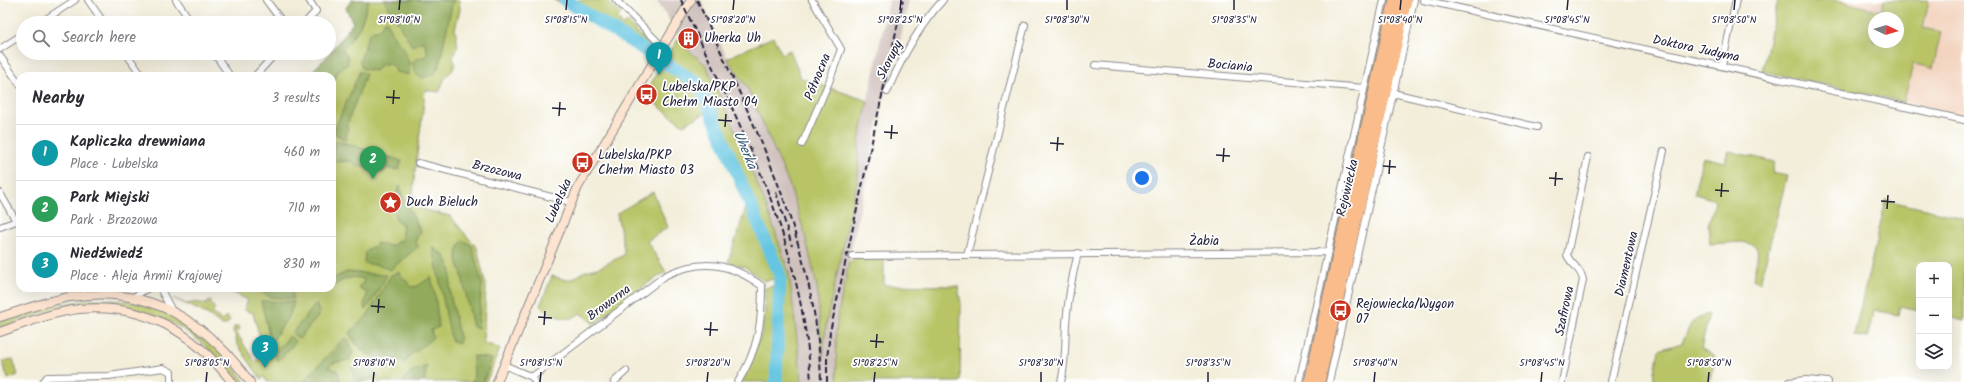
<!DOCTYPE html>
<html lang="en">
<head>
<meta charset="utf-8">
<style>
	body { margin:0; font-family:Kalam,sans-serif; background:#f2f2f3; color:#2b2b33 }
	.controls { position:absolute; right:12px; bottom:12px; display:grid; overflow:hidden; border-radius:8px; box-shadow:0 4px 16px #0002 }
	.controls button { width:36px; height:36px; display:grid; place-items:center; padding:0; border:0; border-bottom:1px solid #e1e1e2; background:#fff; color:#2b2b33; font:20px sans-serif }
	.compass { position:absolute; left:1868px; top:12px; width:36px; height:36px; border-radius:50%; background:#fff; box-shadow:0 4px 16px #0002; rotate:94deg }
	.you { position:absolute; left:1142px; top:178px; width:14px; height:14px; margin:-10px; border:3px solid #fff; border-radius:50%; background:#1a73e8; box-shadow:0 0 0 6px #1a73e833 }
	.badge { display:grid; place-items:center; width:26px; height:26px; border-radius:50%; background:#c8321e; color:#fff; font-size:13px; font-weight:700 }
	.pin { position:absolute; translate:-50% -33px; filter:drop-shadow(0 1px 2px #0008) }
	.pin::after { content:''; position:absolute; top:21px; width:14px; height:12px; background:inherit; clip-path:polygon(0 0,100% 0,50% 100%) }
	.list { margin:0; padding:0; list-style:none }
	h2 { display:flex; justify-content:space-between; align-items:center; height:52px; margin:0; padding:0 16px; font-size:17px }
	h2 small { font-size:13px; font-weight:400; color:#7c7c81 }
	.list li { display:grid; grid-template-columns:26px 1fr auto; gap:12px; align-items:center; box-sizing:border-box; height:56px; padding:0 16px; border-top:1px solid #e1e1e2 }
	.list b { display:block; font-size:15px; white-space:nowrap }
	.list p { margin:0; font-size:13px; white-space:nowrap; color:#7c7c81 }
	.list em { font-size:13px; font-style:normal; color:#7c7c81 }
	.icon { flex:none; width:22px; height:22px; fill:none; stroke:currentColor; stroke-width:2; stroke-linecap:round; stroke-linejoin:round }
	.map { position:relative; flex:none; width:1964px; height:382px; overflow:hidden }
	.search { position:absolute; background:#fff; box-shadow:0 4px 16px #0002; left:16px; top:16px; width:320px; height:44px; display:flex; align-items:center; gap:10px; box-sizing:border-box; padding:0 14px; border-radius:22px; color:#7c7c81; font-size:15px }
	.panel { position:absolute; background:#fff; box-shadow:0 4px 16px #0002; left:16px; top:72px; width:320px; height:220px; border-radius:12px }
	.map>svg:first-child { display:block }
	.built { fill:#f3d4bf }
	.industrial { fill:#cfc0bb }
	.green { fill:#b8c466; stroke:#6d7350; fill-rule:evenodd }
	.forest { fill:#92aa5b; stroke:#5a664b }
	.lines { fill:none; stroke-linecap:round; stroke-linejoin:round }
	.river { stroke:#63c5e1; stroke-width:13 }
	.street-casing { stroke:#8a888a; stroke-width:8 }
	.secondary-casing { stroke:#8a888a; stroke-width:10 }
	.highway-casing { stroke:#8a888a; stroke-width:13 }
	.street { stroke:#fff; stroke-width:6 }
	.secondary { stroke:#fde4d0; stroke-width:8 }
	.highway { stroke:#f9bc8a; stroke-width:11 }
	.rail { stroke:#22223b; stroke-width:2; stroke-dasharray:6 3; stroke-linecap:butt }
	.ticks { fill:none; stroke:#22223b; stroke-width:1.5 }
	.labels { text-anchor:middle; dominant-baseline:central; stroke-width:3.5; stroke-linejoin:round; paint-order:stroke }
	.poi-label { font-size:13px; fill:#22223b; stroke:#fff; text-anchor:start }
	.street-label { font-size:13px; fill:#22223b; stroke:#fff }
	.water-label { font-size:14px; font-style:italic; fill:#395b75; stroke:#fff }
	.ticks-label { font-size:10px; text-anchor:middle; fill:#22223b; stroke:#fff; stroke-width:3.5; stroke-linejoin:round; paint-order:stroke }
</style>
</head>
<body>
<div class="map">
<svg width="1964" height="382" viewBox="0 0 1964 382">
	<rect width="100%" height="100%" fill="#fff"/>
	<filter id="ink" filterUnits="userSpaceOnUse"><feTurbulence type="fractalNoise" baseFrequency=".025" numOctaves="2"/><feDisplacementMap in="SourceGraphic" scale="8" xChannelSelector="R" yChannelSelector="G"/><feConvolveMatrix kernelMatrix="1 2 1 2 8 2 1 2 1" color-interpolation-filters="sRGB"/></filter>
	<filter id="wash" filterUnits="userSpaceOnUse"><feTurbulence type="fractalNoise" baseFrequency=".012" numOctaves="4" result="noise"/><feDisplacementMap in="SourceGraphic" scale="16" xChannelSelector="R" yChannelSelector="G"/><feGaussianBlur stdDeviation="0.9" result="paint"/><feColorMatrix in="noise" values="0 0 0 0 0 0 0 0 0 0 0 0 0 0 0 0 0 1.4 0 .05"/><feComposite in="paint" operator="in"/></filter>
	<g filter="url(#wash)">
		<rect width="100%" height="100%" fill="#f3eeda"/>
		<path class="built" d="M1836 0H1884L1882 11Z
			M1929 0H1964V115L1904 102 1913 64 1933 68 1941 32 1923 28Z"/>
		<path class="industrial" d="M657 0H701L727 58 747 87 789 184 804 231 817 287 823 358 826 325 858 177 859 142 889 0H909L899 45 881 108 837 319 836 336 837 382H802L789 273 767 208 733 125 706 65 687 49Z"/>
		<path class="green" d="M352 0H459L460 9 455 29 458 47 455 50 453 58 455 63 453 70 446 76 439 92 425 90C422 125 415 160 413 195L425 210 450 216 477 248 486 287 483 342 500 349 486 382H267L264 377 261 379 237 344 235 334 233 333 234 327 238 326 240 329 236 332 255 362 265 355 253 313 244 310 248 300 223 288H332V76H307L326 58 353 23 346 8Z
			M554 0H607L621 14 617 18 623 25 628 22 636 32 653 46 648 54 562 2 561 4Z
			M1386 0H1390L1357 150 1353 149Z
			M1778 0H1836L1881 11 1884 0H1929L1923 28 1941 32 1933 68 1913 64 1904 102 1762 71ZM1874 18H1898V42H1874Z
			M773 37 782 54 790 50 801 78 868 101 859 142 858 177 826 325 823 361 817 287 804 231 789 184 747 87 727 58Z
			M679 38 687 49 706 65 733 125 767 208 789 273 802 382H741L762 332 765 309 764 288 774 286V279L764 281 745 267 728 262 746 208 706 113 683 125 647 97 649 93 647 91 660 67Z
			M1729 151 1774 162 1772 173 1787 176 1760 283 1753 279C1754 269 1761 253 1755 245L1742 242 1710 244 1708 226 1715 202 1712 199 1695 194V189L1703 157 1724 162Z
			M1352 153 1356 154 1310 362H1307Z
			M653 192 668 227 647 241 666 272 648 283 594 324 580 313C567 325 552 315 540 306L552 276 566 280 574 278 583 272 600 267 624 255C625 247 618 223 617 213Z
			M1886 200 1964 218V321L1949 317V265H1919V310L1900 306 1898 315 1874 310 1867 338 1854 335Z
			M856 258H884V285L958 286 961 304 960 382H837L836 336 837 319 849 262Z
			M173 298 186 304 196 302 206 304 211 300V304L215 308 212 312 222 321 226 316 230 321 226 325H222L207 314Z
			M93 299C113 300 132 300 151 306 190 318 222 350 245 382H237C207 340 170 313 118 307 106 305 94 303 82 305 54 307 27 319 0 328V321C31 311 61 301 93 299Z
			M1709 314 1701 348 1716 358 1709 382H1653L1659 350 1682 343C1691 326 1689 318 1709 314Z
			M13 359 18 375 8 379 2 361Z"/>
		<path class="forest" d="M352 0H369L360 27 343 50 348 58V64L338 71 332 86V76H307L326 58 353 23 346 8Z
			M384 0H453L439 66 434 75 422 78 417 75 412 63 416 59 428 55 424 41 412 46Z
			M385 21H387C389 31 395 37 400 46L404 48 409 64V75L396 72C394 64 391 64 383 64L375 71 364 69 361 67 360 61 369 34 372 31 379 29Z
			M360 71 366 74 349 119 346 140 335 134 334 130Z
			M335 140 402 161 399 169 393 170 388 168 383 172H380V167L369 165 357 167 351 161 335 162 332 158Z
			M400 186 402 195 421 232 417 237 415 243 419 246 390 270 379 265 367 264 364 262 365 253 371 247H375L377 243 392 246 398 241H401L403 225 396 220 395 212 398 209 397 192Z
			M463 240 472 246 482 284 478 328 473 327 461 271C455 260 456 250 463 240Z
			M433 247 445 256 451 271 450 293 460 341 458 344 451 340Z
			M347 272 387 275 371 303 365 310 364 306 367 293 358 287 363 283 364 279C352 275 342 279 333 287L332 279Z
			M398 272 412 287 418 286 431 277 435 295 439 327 431 330 433 337C424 348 410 351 405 363L391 358 388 355 380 358C364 356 356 345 349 333L367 316 391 275Z
			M259 288H292L293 299C281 298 266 300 259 288Z
			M261 301 294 302 290 314 271 343Z
			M316 304 320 314 299 339 292 333Z
			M290 336 296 342 278 361 274 353Z
			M344 338 348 339 353 352 349 360 333 363 328 367 338 371 341 382H303Z
			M473 356 492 359 483 382H472L474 377Z
			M358 360H363L379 377 357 382 352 377 354 373 352 369Z
			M427 366 424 382H402L410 372Z"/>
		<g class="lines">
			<path class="river" d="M565 0 697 83 702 90 780 275 776 382"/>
		</g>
	</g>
	<g filter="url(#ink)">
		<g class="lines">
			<defs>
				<path id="street" d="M88 0 104 23
					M176 0 192 23
					M266 0 283 23
					M616 0 662 46
					M1423 0 1964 120
					M40 23 75 0
					M305 23 316 11 309 0
					M1025 25 967 255 1329 252
					M0 49 23 34
					M126 53 142 76
					M214 53 230 76
					M0 56 20 85
					M1095 65 1364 88
					M1722 66 1736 0
					M255 76 276 53
					M887 92C901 59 918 27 943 0
					M1393 93 1537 127
					M802 144 829 82 841 49 812 0
					M418 163 571 202
					M0 193 16 221
					M0 227 19 220
					M852 256 967 255
					M160 288 172 311
					M132 298 148 288
					M504 365 532 377 535 382
					M532 377 666 275C703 258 730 263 762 286 762 323 758 350 738 382
					M43 382 47 377 109 376 163 368 171 372V382
					M614 382 626 371
					M1061 382C1066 363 1065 343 1066 323 1068 299 1072 276 1078 253
					M1299 382 1384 0
					M1329 382 1414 0
					M1562 382 1583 280C1581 268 1571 265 1567 255L1588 157
					M1611 382 1664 151
					M1789 382 1806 380 1828 382"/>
				<path id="secondary" d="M0 317C23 310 46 301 70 297 148 284 206 321 250 382
					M0 332C25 323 53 312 79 309 145 303 193 332 232 382
					M497 382 578 187 691 0"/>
				<path id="highway" d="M1310 382 1395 0
					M1319 382 1406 0"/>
			</defs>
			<use href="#street" class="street-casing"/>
			<use href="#secondary" class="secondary-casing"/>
			<use href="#highway" class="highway-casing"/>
			<use href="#street" class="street"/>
			<use href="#secondary" class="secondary"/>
			<use href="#highway" class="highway"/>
			<path class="rail" d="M681 0C717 79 760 158 785 242 799 288 808 335 811 382
				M697 0C710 27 722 55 735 83 779 178 818 276 821 382
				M776 192 792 246
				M827 382V359L830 332 903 0"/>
		</g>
	</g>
	<path class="ticks" d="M399 10 400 0M566 10 567 0M733 10 734 0M900 10 901 0M1067 10V0M1234 10V0M1400 10 1401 0M1567 10 1568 0M1734 10 1735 0M386 97 400 98M393 104 394 90M552 108 566 109M559 116 560 102M718 120 732 121M725 127 726 114M884 132 898 133M891 139 892 125M1050 143 1064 144M1057 151 1058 137M1216 155 1230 156M1223 162 1224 148M1383 166 1396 167M1389 174 1390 160M1549 178 1563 179M1555 186 1556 172M1715 190 1729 191M1721 197 1722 183M1881 201 1895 202M1887 209 1888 195M371 306 385 307M378 313 379 299M538 317 552 318M544 325 545 311M704 329 718 330M710 336 711 322M870 341 884 342M876 348 877 334M206 382 207 372M373 382 374 372M540 382 541 372M707 382 708 372M874 382 875 372M1041 382V372M1208 382V372M1374 382 1375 372M1541 382 1542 372M1708 382 1709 372"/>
	<defs>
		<symbol id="building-disc" viewBox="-11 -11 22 22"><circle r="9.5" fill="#c8321e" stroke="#fff"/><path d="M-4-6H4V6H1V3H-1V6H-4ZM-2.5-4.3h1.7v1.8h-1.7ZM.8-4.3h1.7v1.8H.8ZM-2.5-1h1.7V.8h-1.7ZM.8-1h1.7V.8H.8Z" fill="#fff"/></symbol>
		<symbol id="bus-disc" viewBox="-11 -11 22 22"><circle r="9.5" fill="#c8321e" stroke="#fff"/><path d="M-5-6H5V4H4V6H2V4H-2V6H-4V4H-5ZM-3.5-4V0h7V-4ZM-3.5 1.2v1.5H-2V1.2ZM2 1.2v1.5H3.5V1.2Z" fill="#fff"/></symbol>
		<symbol id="sight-disc" viewBox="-11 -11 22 22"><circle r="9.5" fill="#c8321e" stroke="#fff"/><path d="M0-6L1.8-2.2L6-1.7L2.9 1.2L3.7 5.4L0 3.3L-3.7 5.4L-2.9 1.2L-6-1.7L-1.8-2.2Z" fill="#fff"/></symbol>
	</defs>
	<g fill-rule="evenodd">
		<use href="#building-disc" x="676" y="26" width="25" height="25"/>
		<use href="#bus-disc" x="634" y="82" width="25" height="25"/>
		<use href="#bus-disc" x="570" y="150" width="25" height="25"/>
		<use href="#sight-disc" x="378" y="190" width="25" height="25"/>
		<use href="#bus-disc" x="1328" y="298" width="25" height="25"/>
	</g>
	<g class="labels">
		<g class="poi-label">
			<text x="704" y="38">Uherka Uh</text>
			<text x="662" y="87">Lubelska/PKP<tspan x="662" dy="15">Chełm Miasto 04</tspan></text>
			<text x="598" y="155">Lubelska/PKP<tspan x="598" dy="15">Chełm Miasto 03</tspan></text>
			<text x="406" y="202">Duch Bieluch</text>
			<text x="1356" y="304">Rejowiecka/Wygon<tspan x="1356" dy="15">07</tspan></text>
		</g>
		<g class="street-label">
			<text transform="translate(1696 49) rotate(12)">Doktora Judyma</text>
			<text transform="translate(890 60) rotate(-63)">Skorupy</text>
			<text transform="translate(1230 66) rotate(5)">Bociania</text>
			<text transform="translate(818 77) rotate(-68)">Północna</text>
			<text transform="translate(497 171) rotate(14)">Brzozowa</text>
			<text transform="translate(1348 188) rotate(-77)">Rejowiecka</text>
			<text transform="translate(559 201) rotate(-66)">Lubelska</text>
			<text x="1204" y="241">Żabia</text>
			<text transform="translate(1627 264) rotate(-77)">Diamentowa</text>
			<text transform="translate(609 303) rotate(-37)">Browarna</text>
			<text transform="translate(1565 311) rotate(-78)">Szafirowa</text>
		</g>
		<g class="water-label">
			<text transform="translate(745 150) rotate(67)">Uherka</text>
		</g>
	</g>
	<g class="ticks-label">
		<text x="399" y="23">51°08'10"N</text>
		<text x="566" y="23">51°08'15"N</text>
		<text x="733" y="23">51°08'20"N</text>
		<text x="900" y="23">51°08'25"N</text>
		<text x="1234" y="23">51°08'35"N</text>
		<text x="1400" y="23">51°08'40"N</text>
		<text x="1734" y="23">51°08'50"N</text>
		<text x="1067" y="23">51°08'30"N</text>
		<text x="1567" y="23">51°08'45"N</text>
		<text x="207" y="366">51°08'05"N</text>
		<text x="374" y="366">51°08'10"N</text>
		<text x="541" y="366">51°08'15"N</text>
		<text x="708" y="366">51°08'20"N</text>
		<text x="875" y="366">51°08'25"N</text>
		<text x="1041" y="366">51°08'30"N</text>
		<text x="1208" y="366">51°08'35"N</text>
		<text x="1375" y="366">51°08'40"N</text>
		<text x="1542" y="366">51°08'45"N</text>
		<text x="1709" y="366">51°08'50"N</text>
	</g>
</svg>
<div class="controls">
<button>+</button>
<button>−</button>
<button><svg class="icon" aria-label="layers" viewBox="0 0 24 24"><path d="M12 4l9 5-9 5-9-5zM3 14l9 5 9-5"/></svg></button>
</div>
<svg class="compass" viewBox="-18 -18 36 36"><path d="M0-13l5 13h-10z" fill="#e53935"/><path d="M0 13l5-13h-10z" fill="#7c7c81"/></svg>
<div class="you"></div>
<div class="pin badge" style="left:659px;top:75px;background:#0f9aa8">1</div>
<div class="pin badge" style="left:373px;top:179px;background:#2e9e5b">2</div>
<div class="pin badge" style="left:265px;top:368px;background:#0f9aa8">3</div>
<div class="search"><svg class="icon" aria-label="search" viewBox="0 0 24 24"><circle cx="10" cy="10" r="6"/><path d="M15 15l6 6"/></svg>Search here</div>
<section class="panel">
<h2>Nearby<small>3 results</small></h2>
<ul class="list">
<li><span class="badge" style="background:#0f9aa8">1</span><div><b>Kapliczka drewniana</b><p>Place · Lubelska</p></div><em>460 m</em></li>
<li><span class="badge" style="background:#2e9e5b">2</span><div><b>Park Miejski</b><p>Park · Brzozowa</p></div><em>710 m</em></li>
<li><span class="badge" style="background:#0f9aa8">3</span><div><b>Niedźwiedź</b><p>Place · Aleja Armii Krajowej</p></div><em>830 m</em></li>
</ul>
</section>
</div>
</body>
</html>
